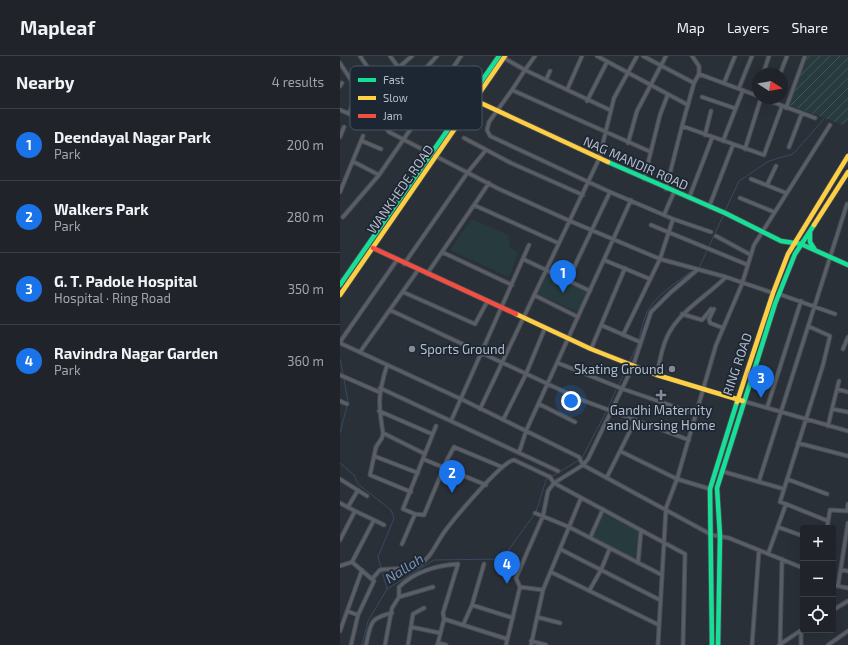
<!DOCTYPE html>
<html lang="en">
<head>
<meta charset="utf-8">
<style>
	body { margin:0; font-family:"Exo 2",sans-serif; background:#282c32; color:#f1f3f6 }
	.controls { position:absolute; right:12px; bottom:12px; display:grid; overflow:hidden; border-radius:4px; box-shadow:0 4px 16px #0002 }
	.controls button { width:36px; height:36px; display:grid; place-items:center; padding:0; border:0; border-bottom:1px solid #3d4147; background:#20242a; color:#f1f3f6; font:20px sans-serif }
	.compass { position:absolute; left:412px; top:12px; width:36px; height:36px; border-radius:50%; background:#20242a; box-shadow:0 4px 16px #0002; rotate:101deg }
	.you { position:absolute; left:231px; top:345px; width:14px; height:14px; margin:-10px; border:3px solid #fff; border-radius:50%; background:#1a73e8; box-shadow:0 0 0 6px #1a73e833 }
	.badge { display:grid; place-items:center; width:26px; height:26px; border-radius:50%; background:#1a73e8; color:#fff; font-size:13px; font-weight:700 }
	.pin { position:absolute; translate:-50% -33px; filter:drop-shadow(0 1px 2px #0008) }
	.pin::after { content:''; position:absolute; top:21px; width:14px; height:12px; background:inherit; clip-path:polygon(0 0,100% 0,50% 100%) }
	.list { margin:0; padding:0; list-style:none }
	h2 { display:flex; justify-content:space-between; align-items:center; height:52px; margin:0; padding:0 16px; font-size:17px }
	h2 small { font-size:13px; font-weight:400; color:#a2a4a8 }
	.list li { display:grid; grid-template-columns:26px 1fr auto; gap:12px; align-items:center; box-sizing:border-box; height:72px; padding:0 16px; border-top:1px solid #3d4147 }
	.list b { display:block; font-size:15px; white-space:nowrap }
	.list p { margin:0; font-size:13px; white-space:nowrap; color:#a2a4a8 }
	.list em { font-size:13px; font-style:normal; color:#a2a4a8 }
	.icon { flex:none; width:22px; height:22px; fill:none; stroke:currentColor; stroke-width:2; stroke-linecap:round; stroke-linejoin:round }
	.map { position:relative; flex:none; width:508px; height:589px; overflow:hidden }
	header { display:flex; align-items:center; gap:24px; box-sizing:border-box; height:56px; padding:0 20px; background:#20242a; border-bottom:1px solid #3d4147 }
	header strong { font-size:19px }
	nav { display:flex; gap:22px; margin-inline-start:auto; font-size:14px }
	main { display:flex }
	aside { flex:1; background:#20242a }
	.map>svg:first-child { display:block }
	.park { fill:#273a3e }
	.garden { fill:url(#garden-furrows) }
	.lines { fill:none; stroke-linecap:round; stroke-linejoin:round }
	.stream { stroke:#384963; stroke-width:1 }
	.street-casing { stroke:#484c53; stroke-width:5 }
	.fast-casing { stroke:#484c53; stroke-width:6 }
	.slow-casing { stroke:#484c53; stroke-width:6 }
	.jam-casing { stroke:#484c53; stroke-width:6 }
	.street { stroke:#5a5e66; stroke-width:3 }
	.fast { stroke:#16e098; stroke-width:4.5 }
	.slow { stroke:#ffcf43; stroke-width:4.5 }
	.jam { stroke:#f24e42; stroke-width:4.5 }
	.poi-dot { fill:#848b96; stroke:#1d2633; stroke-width:1.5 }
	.labels { text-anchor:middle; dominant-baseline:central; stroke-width:3.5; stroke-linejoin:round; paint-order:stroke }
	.street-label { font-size:13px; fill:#b4bcc9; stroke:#1d2633 }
	.poi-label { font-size:13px; fill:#b4bcc9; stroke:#1d2633; text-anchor:start }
	.water-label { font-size:14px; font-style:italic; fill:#7c92b1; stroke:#1d2633 }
	.key { fill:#1d2633; stroke:#4a5360; stroke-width:1 }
	.key-label { font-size:11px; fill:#b4bcc9 }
</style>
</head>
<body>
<header>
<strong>Mapleaf</strong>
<nav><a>Map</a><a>Layers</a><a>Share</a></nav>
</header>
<main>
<aside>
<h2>Nearby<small>4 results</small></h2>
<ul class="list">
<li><span class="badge">1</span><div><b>Deendayal Nagar Park</b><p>Park</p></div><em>200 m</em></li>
<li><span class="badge">2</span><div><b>Walkers Park</b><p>Park</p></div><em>280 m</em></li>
<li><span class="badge">3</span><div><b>G. T. Padole Hospital</b><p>Hospital · Ring Road</p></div><em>350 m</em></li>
<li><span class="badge">4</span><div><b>Ravindra Nagar Garden</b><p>Park</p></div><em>360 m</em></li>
</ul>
</aside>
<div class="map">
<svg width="508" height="589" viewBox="0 0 508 589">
	<defs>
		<pattern id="garden-furrows" width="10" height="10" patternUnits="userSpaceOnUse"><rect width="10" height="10" fill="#273a3e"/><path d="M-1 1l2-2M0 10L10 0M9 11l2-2" fill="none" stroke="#445559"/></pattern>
	</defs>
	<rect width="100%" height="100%" fill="#2a3038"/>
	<path class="park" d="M132 163 168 179 170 191 178 197 169 221 110 194Z
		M207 218 247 236 238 256 198 238Z
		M262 457 299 475 297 505 252 482Z"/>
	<path class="garden" d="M468 0H508V65L503 69 449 49Z"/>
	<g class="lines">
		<path class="stream" d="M385 155 399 125 429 105 453 98 484 63
			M360 210 383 160
			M299 283C301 275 303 265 307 256 316 239 335 228 350 216
			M0 303 3 317
			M289 307 298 287
			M278 330 288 310
			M268 352 276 334
			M0 377 8 346 4 323
			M242 402 266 356
			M0 407 14 419 18 428 51 454 54 462 38 501 41 512
			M42 515 47 533
			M22 589 28 565 47 533 94 504 162 503 196 456 206 424 239 404"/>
		<defs>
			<path id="street" d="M20 0 39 28 59 38 47 70V73L49 76 159 133 230 165 320 203 386 221 433 237
				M50 0 59 12
				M195 0 185 14 270 54
				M257 0 348 49
				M303 0 354 27
				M352 0 359 10V18L418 40
				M164 2 185 14 172 34 311 96
				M0 7 18 35 9 58
				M423 18 429 0
				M440 18 447 0
				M206 24 210 15
				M384 27 395 0
				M0 30 2 27
				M399 32 412 0
				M172 34 149 66 147 74 150 80 270 136
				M227 34 242 0
				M59 38H62L97 0
				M414 38 418 30
				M32 39 39 28 72 0
				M362 41 394 52
				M422 42 475 62
				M247 45 267 6
				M446 52 465 0
				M0 54 47 73
				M27 65 36 44
				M342 70 354 27 359 18
				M365 79 371 55
				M0 81 4 71
				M124 82 171 107 243 139
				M22 85 41 93
				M383 85 403 34
				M288 87 297 55 326 0
				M449 91 462 57
				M405 93 421 42
				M14 106 39 119
				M304 123 320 59 328 38
				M411 123 446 137
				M427 129 436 110
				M326 133 342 70 424 99 442 50
				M0 136 23 80
				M349 142 372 82
				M400 142 434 156
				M134 149 218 187
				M369 151 393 89
				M3 161 39 119 121 0
				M333 163 371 176
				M311 169 408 209
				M376 180 411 199
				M102 196 172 229
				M183 203 250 235
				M264 204 310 223
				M64 208 128 116 146 94
				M87 218 149 127
				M228 224 270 136 324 159
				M63 236 135 268 147 246
				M439 238 495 258
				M194 239 238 261
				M374 253 369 263 370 267 383 272
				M50 254 242 344 349 384
				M342 258 362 264 371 253
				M261 269 300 286
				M283 279 320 203 333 163 324 159 334 136
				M0 286 57 204
				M0 287 121 343 239 401 243 409 372 479 389 482 463 512
				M251 293 285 212
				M503 293 508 281
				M20 296 78 214
				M218 307 283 333 356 358
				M47 309C38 339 38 347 43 377L85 398
				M0 319 39 336
				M317 319C320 303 323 285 332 272 345 252 369 238 386 221
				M40 332 218 415
				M497 333 508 336
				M0 345 7 348
				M403 345 508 375
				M199 348 235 366
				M427 352 461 245
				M140 353 259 103 274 42 297 0
				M492 353 499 325
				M39 355 92 378
				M163 364 186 318 205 272
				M111 365 189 189
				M488 370 492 353 508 356
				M43 377 42 382 36 391 30 419 71 436
				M458 387 508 400
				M280 395 337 423 370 433
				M179 397 186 375 291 144
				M34 400 78 417
				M83 403 146 429
				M381 415 444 433
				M267 421 295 365
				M0 423 27 440
				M447 423 487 438
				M419 425 507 148
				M0 447 15 455
				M446 448 488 465
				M8 451 18 434
				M507 455 508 448
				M195 457 229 471 322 519
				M75 458 63 453 96 370
				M438 471 463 480
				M487 472 490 454 508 455
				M250 482 263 453
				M0 484 15 455 34 464
				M62 488 75 458 84 459 107 404 114 391 162 411
				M220 493 320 544
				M428 498 446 448 440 446 483 309 490 280 468 270
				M298 507 301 475
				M0 510 12 506 34 464 44 469
				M501 514 508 515
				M211 516 319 569
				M32 523 40 514C52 511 68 515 79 509 92 501 96 487 105 475 114 463 162 405 174 404L210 421 214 427 345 498 343 589
				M493 529 508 532
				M498 530 508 467
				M180 531 203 534
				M249 535 261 514 270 492
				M59 541 93 531
				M132 549 144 508
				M493 554 508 545
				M7 555 18 559
				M197 561 220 567
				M123 569 132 549 173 562
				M71 571 100 577
				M0 575 22 514
				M191 585 206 589
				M98 587 104 563 167 583
				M11 589 18 559 34 525 12 506
				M26 589C31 568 29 562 52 557
				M45 589 52 552 59 541V531C74 516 97 509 118 508L103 557 104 563
				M68 589 73 558 84 552
				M97 589 98 587 106 589
				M166 589 180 531 176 522 203 460 208 435 214 427 243 409 248 403 293 310 311 256 330 237 357 214
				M191 589 203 534 241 442
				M318 589 326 452 337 423 376 289 402 228 414 189 490 69
				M412 589 419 494
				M439 589 463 573
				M440 589 442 503
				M461 589V575
				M488 589 508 575"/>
			<path id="fast" d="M268 106 385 157 441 185 461 188 508 209
				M470 177V186L475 194
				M0 229 159 0
				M372 589 370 433 397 346
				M378 589 380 480 377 432 435 248 455 198 474 169"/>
			<path id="slow" d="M130 42 268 106
				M474 169 508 116
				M0 239 165 0
				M176 258 251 293 317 319 403 345
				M397 346 433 237 448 198 508 100"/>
			<path id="jam" d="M33 192 176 258"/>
		</defs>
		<use href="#street" class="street-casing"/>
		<use href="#fast" class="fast-casing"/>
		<use href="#slow" class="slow-casing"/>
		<use href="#jam" class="jam-casing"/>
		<use href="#street" class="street"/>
		<use href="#fast" class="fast"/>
		<use href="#slow" class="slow"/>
		<use href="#jam" class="jam"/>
	</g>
	<g class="poi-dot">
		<circle cx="72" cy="293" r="4"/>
		<circle cx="332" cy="313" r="4"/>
		<path d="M319 333h4v4h4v4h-4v4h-4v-4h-4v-4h4z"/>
	</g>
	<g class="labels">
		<g class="street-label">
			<text transform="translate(296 107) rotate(24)">NAG MANDIR ROAD</text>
			<text transform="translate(60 133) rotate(-55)">WANKHEDE ROAD</text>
			<text transform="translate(397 308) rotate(-71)">RING ROAD</text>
		</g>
		<g class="poi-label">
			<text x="80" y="293">Sports Ground</text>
			<text x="324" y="313" text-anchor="end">Skating Ground</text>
			<text x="321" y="354" text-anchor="middle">Gandhi Maternity<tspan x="321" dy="15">and Nursing Home</tspan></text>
		</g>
		<g class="water-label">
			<text transform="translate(64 512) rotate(-33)">Nallah</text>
		</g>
	</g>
	<rect x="10" y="10" width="132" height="64" rx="6" class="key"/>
	<rect x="18" y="22" width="18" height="4" fill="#16e098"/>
	<rect x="18" y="40" width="18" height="4" fill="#ffcf43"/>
	<rect x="18" y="58" width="18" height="4" fill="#f24e42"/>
	<g class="key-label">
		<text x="43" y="28">Fast</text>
		<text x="43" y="46">Slow</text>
		<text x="43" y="64">Jam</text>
	</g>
</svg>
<div class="controls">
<button>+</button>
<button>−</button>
<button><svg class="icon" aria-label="locate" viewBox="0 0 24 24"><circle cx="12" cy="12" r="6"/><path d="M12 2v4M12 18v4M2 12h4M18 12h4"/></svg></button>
</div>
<svg class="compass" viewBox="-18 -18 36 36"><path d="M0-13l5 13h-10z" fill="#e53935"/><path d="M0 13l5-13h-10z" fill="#a2a4a8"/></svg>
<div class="you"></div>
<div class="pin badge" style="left:223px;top:237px">1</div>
<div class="pin badge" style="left:112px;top:437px">2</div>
<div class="pin badge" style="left:421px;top:342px">3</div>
<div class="pin badge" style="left:167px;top:528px">4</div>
</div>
</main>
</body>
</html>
